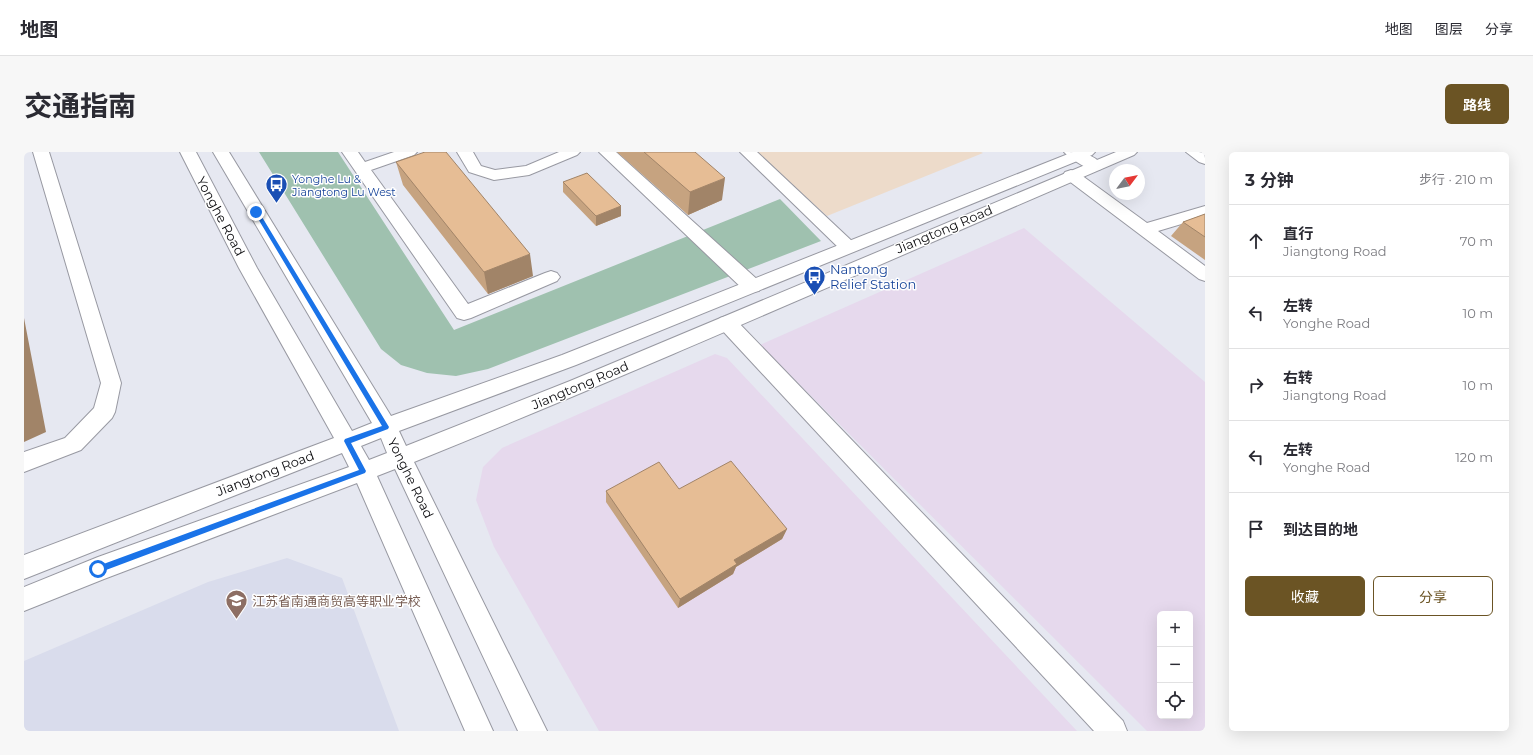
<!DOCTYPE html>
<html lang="zh">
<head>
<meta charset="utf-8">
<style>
	body { margin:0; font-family:Montserrat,"Noto Sans SC",sans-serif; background:#f7f7f7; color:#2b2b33 }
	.controls { position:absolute; right:12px; bottom:12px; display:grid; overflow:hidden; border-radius:6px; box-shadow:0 4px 16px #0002 }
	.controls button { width:36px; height:36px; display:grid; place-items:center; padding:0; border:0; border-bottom:1px solid #e1e1e2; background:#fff; color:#2b2b33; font:20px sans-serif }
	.compass { position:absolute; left:1085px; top:12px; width:36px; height:36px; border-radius:50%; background:#fff; box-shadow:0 4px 16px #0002; rotate:58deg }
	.stop { position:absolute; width:12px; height:12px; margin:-9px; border:3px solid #1a73e8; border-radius:50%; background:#fff }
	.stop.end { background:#1a73e8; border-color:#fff; box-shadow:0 1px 4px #0008 }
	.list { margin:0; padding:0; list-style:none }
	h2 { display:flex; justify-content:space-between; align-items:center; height:52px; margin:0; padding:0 16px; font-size:17px }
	h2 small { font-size:13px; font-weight:400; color:#7c7c81 }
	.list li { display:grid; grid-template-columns:26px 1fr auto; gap:12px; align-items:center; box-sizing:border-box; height:72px; padding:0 16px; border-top:1px solid #e1e1e2 }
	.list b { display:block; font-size:15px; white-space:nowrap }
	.list p { margin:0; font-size:13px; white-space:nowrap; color:#7c7c81 }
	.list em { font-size:13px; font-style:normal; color:#7c7c81 }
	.actions { display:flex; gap:8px; padding:12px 16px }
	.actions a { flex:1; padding:9px 0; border:1px solid #6b5424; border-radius:6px; text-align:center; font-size:14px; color:#6b5424 }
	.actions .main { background:#6b5424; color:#fff }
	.icon { flex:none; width:22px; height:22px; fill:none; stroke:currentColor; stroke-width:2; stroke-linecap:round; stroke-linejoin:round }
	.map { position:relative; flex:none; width:1181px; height:579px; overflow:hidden; border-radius:6px }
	header { display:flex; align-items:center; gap:24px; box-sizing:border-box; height:56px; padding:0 20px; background:#fff; border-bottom:1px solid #e1e1e2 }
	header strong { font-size:19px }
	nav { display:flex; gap:22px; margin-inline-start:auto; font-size:14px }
	.intro { display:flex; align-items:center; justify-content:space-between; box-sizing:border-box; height:96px; padding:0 24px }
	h1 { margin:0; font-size:28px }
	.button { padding:10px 18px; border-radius:6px; background:#6b5424; color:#fff; font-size:14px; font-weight:700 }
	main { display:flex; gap:24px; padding:0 24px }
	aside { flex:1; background:#fff; border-radius:6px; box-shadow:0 4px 16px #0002 }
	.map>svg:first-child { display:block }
	.commercial { fill:#eddbca }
	.industrial { fill:#e6d9ed; fill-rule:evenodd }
	.built { fill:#d9dcec }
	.green { fill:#9fc1af }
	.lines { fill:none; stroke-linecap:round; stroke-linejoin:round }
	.minor-casing { stroke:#9899a2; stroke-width:2 }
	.major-casing { stroke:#9899a2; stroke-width:2 }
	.minor { fill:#fff; fill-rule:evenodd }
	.major { fill:#fff; fill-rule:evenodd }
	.wall { fill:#c6a380 }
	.shaded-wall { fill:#a18468 }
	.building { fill:#e6bd95; stroke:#a18468 }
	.route { fill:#1a73e8 }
	.labels { text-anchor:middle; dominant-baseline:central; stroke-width:3; stroke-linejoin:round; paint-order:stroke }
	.far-transit-label { font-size:11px; fill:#164399; stroke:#fff; text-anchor:start }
	.street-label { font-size:13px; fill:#0d0d10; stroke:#fff }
	.transit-label { font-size:13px; fill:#164399; stroke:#fff; text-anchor:start }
	.education-label { font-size:13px; fill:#785e54; stroke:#fff; text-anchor:start }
</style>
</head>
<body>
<header>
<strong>地图</strong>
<nav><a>地图</a><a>图层</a><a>分享</a></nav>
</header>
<div class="intro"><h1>交通指南</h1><a class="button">路线</a></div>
<main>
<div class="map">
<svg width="1181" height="579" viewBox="0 0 1181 579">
	<rect width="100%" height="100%" fill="#e6e8f1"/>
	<path class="commercial" d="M732 0H957L959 1 803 64Z"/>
	<path class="industrial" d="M1000 76 1181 230V579H1123L736 193ZM1136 462H1166V564H1136Z
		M691 202 703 206 1053 579H575L470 395 452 348 459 315 478 296Z"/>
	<path class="built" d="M263 406 318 426 375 579H0V509L184 430Z"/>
	<path class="green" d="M235 0H314L430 178 756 47 797 89 464 217 432 224 403 221 377 213 357 197Z"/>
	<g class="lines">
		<defs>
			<path id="minor" d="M9 0H25L97 231 91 260 88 266 57 298 0 320V300L41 286 70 256 77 231Z
				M318 0H334L341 10 370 0H393L390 3 347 18 444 152 521 121 527 119 533 121 536 125 533 129 447 166 440 168 433 166Z
				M433 0H449L457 14 471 18 502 14 535 0H556L553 3 505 23 470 28 445 20Z
				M575 0H592L735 129 737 134 735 139 728 140 721 139Z
				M716 0H733L830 91 833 95 830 99 824 101 818 99Z
				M1040 0C1054 0 1070 1 1079 14L1077 17C1064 20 1053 10 1043 3Z
				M1162 0H1181V12L1175 10Z
				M1047 18 1053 20 1123 71 1181 54V65L1134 79 1181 114V129L1175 127 1041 26 1039 23 1041 20Z
				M703 164 710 166 1099 569 1103 579H1070L696 176 693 171 696 166Z"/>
			<path id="major" d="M156 0H172L233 116 328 279 348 271 189 0H205L367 264 538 203 1049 0H1071L1068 3 552 213 375 279 382 294 546 229 1092 0H1113L1110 3C870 106 632 212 390 310L523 579H494L371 317 353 324 469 579H441L333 331 80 427 0 459V435L74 405 325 315 318 301 0 427V403L310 286 215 116ZM357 286 363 301 345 308 337 294Z"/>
		</defs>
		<use href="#minor" class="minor-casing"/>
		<use href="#major" class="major-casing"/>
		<use href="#minor" class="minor"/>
		<use href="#major" class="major"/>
	</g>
	<path class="wall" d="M593 0H671L698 48 664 63Z
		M372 10 509 124 464 142 379 33Z
		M539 30 597 54V64L572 74 539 40Z
		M1181 62V108L1147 84 1159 70Z
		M655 337 763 377 758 387 712 415 709 422 654 456 582 350V339Z"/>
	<path class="shaded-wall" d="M701 26 698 48 664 63 666 40Z
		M597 54V64L572 74V64Z
		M506 102 509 124 464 142 460 120Z
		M0 166 22 280 0 290Z
		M763 377 758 387 712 415 709 422 654 456 656 447 710 408Z"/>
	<path class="building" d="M401 0H422L506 102 460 120 372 10Z
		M620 0H671L701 26 666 40Z
		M563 21 597 54 572 64 539 30Z
		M1181 62V85L1159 70Z
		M707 309 763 377 710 408 713 412 656 447 582 339 635 310 655 337Z"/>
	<path class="route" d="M232 58 235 60 365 275 364 277 327 291 342 319 341 321 74 421 71 420V415L74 414 335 318 320 289 321 287 358 274 230 60Z"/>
	<defs>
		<symbol id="bus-pin" viewBox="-11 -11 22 30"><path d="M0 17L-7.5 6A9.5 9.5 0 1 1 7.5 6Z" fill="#1a4fb4" stroke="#fff"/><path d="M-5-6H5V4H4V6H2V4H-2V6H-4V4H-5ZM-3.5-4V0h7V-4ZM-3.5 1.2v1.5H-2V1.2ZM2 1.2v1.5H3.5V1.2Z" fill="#fff"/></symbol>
		<symbol id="school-pin" viewBox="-11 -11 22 30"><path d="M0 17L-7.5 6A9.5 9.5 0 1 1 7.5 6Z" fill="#8d6e63" stroke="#fff"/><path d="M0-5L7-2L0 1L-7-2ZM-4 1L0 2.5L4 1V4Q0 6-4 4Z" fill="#fff"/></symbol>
	</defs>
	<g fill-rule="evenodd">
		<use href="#bus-pin" x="240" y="20" width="25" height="34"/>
		<use href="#bus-pin" x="778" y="112" width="25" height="34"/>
		<use href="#school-pin" x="200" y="436" width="25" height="34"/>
	</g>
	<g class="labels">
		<g class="far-transit-label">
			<text x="268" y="27">Yonghe Lu &amp;<tspan x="268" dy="13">Jiangtong Lu West</tspan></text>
		</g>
		<g class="street-label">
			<text transform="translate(197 64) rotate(62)">Yonghe Road</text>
			<text transform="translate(920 77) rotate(-23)">Jiangtong Road</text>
			<text transform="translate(556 233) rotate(-23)">Jiangtong Road</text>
			<text transform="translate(241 321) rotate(-21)">Jiangtong Road</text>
			<text transform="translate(387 326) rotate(64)">Yonghe Road</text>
		</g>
		<g class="transit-label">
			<text x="806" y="117">Nantong<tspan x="806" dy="15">Relief Station</tspan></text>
		</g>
		<g class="education-label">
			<text x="228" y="449">江苏省南通商贸高等职业学校</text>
		</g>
	</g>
</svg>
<div class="controls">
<button>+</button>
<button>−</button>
<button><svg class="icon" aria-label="locate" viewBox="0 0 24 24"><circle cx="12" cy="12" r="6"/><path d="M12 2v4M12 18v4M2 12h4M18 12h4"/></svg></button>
</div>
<svg class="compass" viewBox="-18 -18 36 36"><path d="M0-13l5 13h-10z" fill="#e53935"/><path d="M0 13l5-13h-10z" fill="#7c7c81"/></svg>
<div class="stop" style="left:74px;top:417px"></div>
<div class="stop end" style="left:232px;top:60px"></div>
</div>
<aside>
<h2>3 分钟<small>步行 · 210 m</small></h2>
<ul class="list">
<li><svg class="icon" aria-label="ahead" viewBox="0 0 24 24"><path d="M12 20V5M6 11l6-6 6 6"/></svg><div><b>直行</b><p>Jiangtong Road</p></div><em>70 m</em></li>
<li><svg class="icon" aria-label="left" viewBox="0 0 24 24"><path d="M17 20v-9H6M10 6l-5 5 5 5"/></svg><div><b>左转</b><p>Yonghe Road</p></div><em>10 m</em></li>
<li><svg class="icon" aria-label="right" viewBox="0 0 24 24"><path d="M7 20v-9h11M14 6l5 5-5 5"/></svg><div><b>右转</b><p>Jiangtong Road</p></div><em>10 m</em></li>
<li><svg class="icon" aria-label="left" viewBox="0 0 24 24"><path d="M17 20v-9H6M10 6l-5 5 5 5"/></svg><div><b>左转</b><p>Yonghe Road</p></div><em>120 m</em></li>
<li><svg class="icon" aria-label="arrive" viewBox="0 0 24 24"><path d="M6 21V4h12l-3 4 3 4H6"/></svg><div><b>到达目的地</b></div></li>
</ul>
<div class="actions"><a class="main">收藏</a><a>分享</a></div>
</aside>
</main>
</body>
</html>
